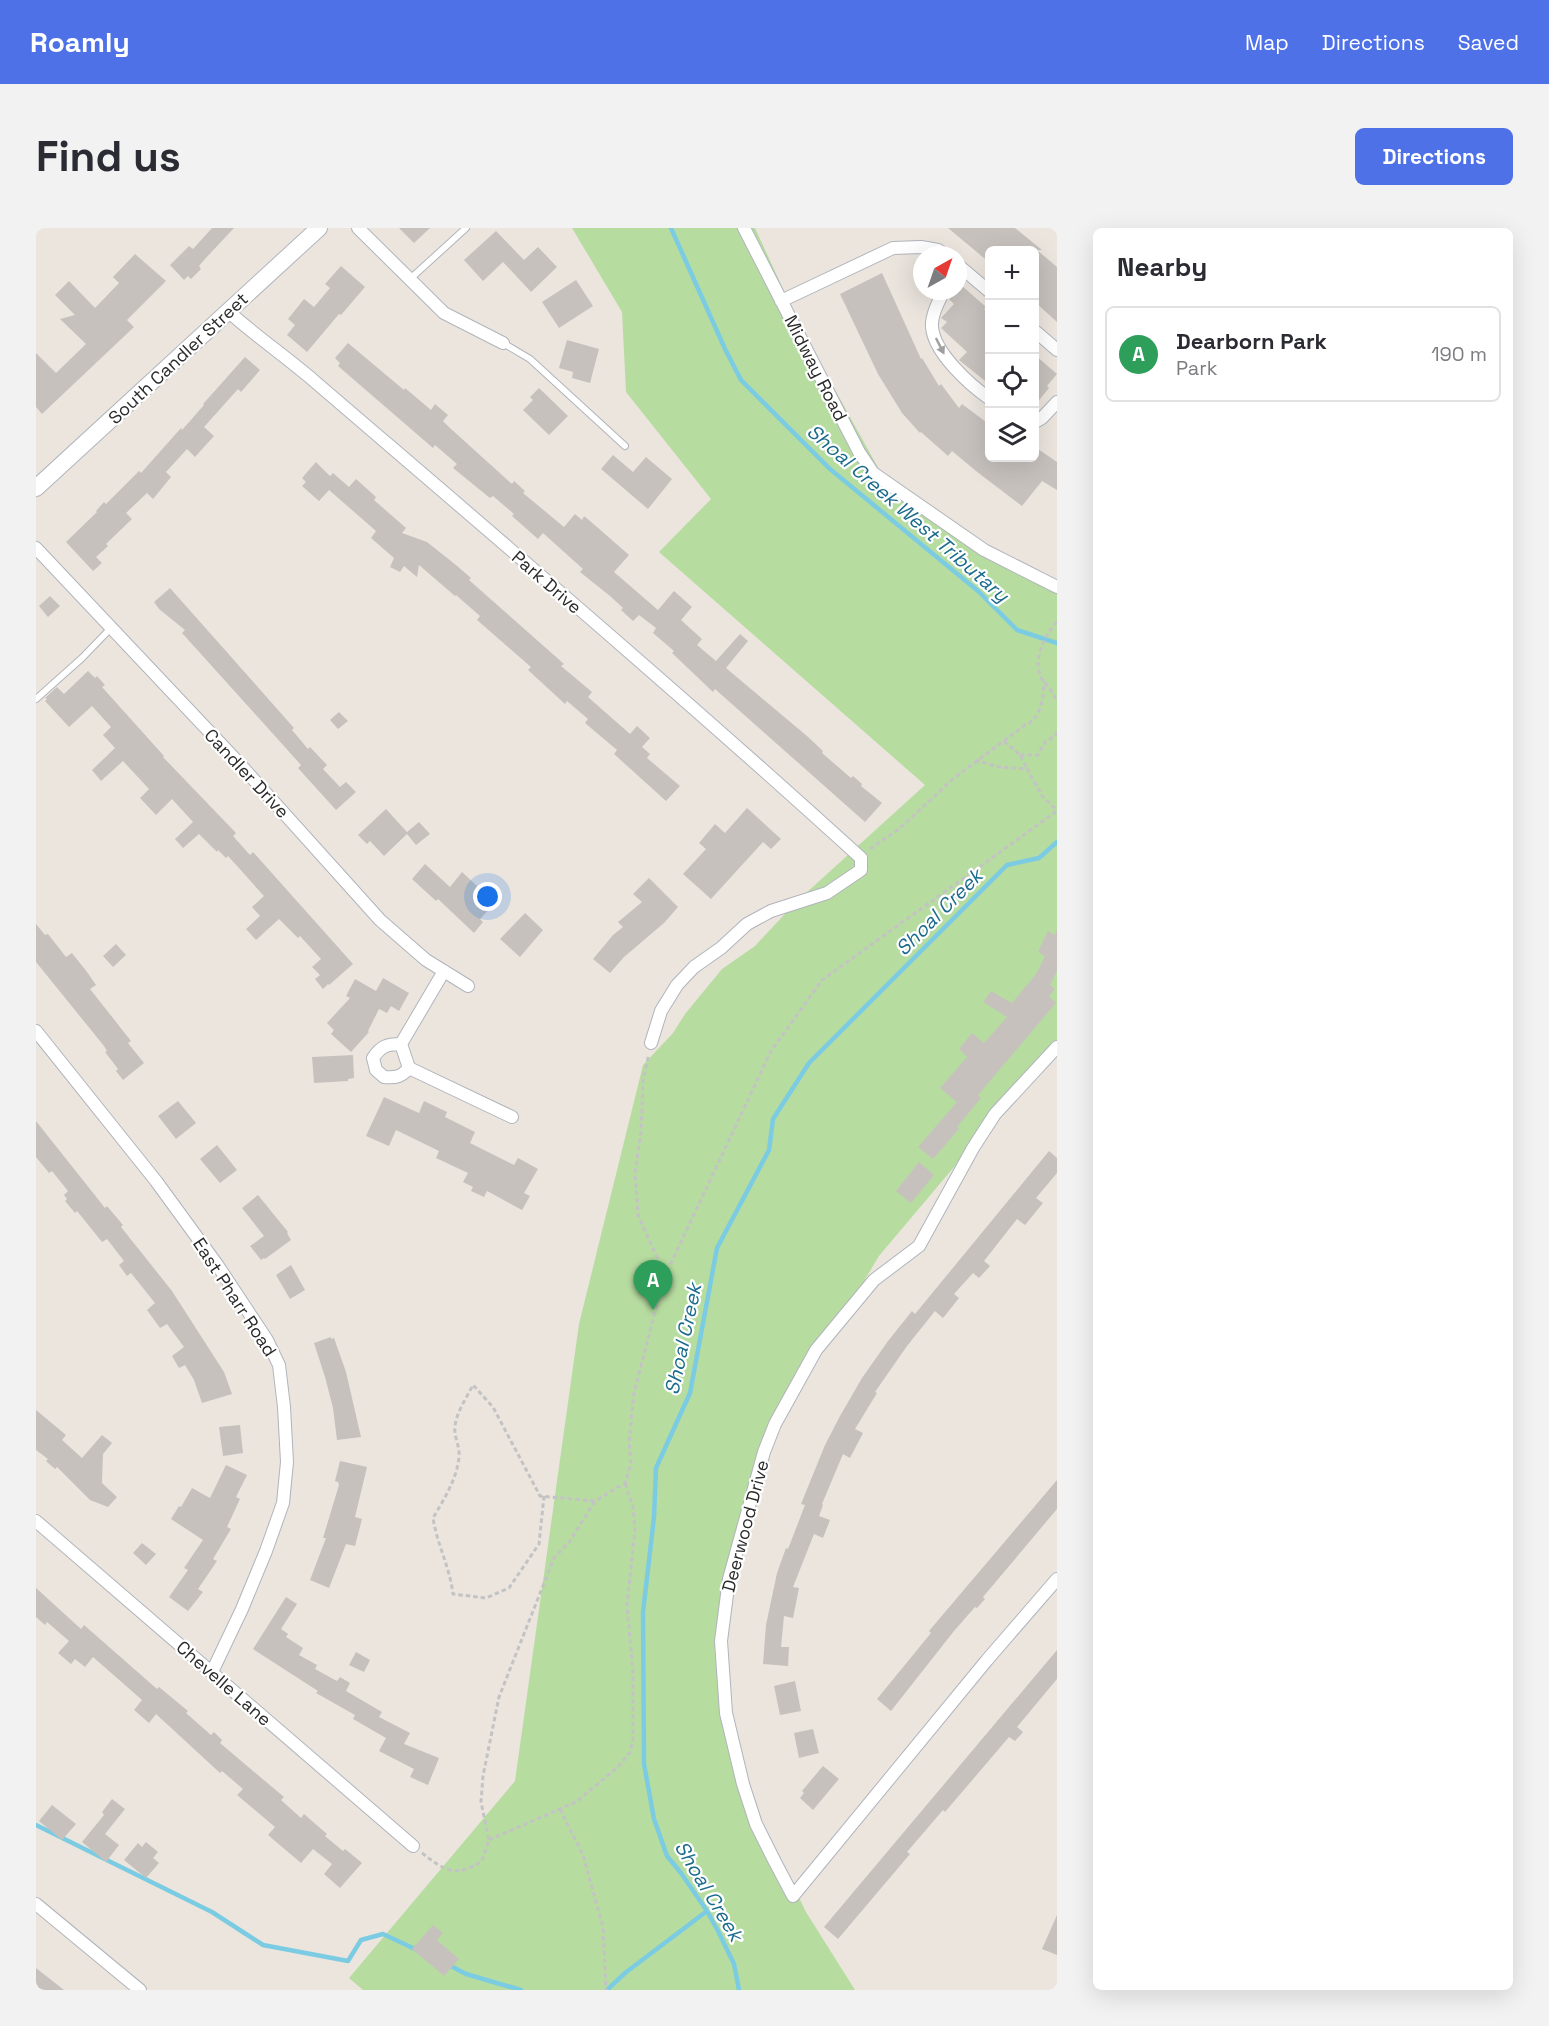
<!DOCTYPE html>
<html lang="en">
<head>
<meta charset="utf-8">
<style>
	body { margin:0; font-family:"Space Grotesk",sans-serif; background:#f2f2f3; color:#2b2b33 }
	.controls { position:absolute; right:18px; top:18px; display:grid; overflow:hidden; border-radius:9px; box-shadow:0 6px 24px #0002 }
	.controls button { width:54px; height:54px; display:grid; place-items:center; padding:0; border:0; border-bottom:2px solid #e1e1e2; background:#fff; color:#2b2b33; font:30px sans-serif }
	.compass { position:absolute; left:877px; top:18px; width:54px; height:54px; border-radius:50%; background:#fff; box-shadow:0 6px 24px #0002; rotate:40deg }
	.you { position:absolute; left:452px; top:669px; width:21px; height:21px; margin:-15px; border:4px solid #fff; border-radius:50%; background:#1a73e8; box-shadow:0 0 0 9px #1a73e833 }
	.badge { display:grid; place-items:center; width:39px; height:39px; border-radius:50%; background:#4e71e8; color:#fff; font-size:20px; font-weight:700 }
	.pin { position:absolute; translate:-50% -50px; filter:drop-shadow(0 2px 3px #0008) }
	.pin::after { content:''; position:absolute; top:32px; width:21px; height:18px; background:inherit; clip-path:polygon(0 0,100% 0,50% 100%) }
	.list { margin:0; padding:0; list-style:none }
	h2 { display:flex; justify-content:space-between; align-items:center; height:78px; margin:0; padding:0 24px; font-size:26px }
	h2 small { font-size:20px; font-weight:400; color:#7c7c81 }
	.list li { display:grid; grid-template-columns:39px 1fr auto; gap:18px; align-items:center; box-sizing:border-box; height:96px; margin:0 12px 12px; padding:0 12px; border:2px solid #e1e1e2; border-radius:9px }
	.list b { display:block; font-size:22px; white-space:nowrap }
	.list p { margin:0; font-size:20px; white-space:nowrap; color:#7c7c81 }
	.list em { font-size:20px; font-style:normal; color:#7c7c81 }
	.icon { flex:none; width:33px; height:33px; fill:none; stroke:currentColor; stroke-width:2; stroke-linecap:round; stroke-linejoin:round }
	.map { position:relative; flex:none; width:1021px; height:1762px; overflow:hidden; border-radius:9px }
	header { display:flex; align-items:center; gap:36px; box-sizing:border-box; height:84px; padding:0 30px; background:#4e71e8; color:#fff }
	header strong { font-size:28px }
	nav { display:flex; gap:33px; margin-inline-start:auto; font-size:21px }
	.intro { display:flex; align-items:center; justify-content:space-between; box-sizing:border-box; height:144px; padding:0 36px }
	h1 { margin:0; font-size:42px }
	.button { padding:15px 27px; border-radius:9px; background:#4e71e8; color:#fff; font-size:21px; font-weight:700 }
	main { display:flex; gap:36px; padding:0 36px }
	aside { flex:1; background:#fff; border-radius:9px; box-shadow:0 6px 24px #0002 }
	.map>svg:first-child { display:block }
	.green { fill:#b7dca0 }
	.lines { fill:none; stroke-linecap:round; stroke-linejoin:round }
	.stream { stroke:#7bcce2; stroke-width:4.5 }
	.building { fill:#c6c1bd }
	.service-casing { stroke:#b1b4bc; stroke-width:8 }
	.minor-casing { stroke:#b1b4bc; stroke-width:14 }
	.secondary-casing { stroke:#b1b4bc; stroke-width:18 }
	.path { stroke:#c3c3c3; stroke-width:3; stroke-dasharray:4.5 3; stroke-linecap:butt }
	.service { stroke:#fff; stroke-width:6 }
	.minor { stroke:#fff; stroke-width:12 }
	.secondary { stroke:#fff; stroke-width:16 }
	.oneway { fill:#9f9f9f }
	.labels { text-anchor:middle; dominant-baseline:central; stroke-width:4.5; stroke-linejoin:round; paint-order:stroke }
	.street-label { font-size:18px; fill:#2a2a2a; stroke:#fff }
	.water-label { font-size:20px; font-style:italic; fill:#1b6b8e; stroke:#fff }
</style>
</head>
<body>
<header>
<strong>Roamly</strong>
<nav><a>Map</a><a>Directions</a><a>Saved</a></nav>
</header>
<div class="intro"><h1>Find us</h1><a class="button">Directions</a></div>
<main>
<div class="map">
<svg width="1021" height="1762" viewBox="0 0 1021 1762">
	<rect width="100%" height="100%" fill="#ebe5de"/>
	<path class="green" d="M536 0H719L767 104 845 245 933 319 1021 358V820L977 869 843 1028 728 1220 684 1407 707 1557 770 1684 819 1762H327L313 1750 479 1553 543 1096 607 837 637 805 649 786 686 741 719 718 758 676 889 557 623 324 675 271 590 164 586 84Z"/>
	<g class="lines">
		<path class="stream" d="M635 0 689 121 705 152 794 241 942 363 981 402 1021 415
			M0 1597 176 1684 227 1717 312 1733 325 1712 347 1706 381 1722
			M411 1736 430 1746 485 1762
			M571 1762 589 1745 671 1683
			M703 1762 698 1736 682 1703 671 1683 645 1645 631 1628 618 1591 608 1536 607 1384 618 1289 620 1240 654 1165 681 1020 733 922 737 891 773 835 971 637 1003 630 1021 614"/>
	</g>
	<path class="building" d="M176 0H198L168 32 163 38 165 41 155 51 152 48 148 52 134 37 153 18 157 21Z
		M363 0H394L378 15Z
		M912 0H979L1006 22H1001L1021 39V94L999 74V22H954V35Z
		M460 3 488 32 502 19 521 39 495 64 467 34 447 53 428 32Z
		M99 26 130 53 91 92 98 99 6 186 0 179V125L20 145 50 116 24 91 39 87 19 67 33 53 59 80 83 55 77 49Z
		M305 38 329 59 305 87 303 86 271 124 251 107 259 97 252 91 268 71 278 79 294 60 289 56Z
		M846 45 885 131 886 130 903 158 905 156 923 180 926 176 954 197V230H999V226L1002 221 1021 234V262L1006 253 986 278 940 243 916 223 912 228 885 204 884 205 866 185 842 146 804 66Z
		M540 52 557 78 523 100 506 74Z
		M925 57 950 79 948 81 954 86V157L923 132 931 124 905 100 911 94 905 90 918 76 913 71 922 63Z
		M531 112 563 121 554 155 536 150 537 144 523 140Z
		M312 115 368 162 369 160 395 182 399 176 412 187 407 193 414 200 476 256 478 253 489 263 487 265 528 299 539 286 546 292 548 288 561 299 593 327 578 344 622 382 638 363 656 379 645 392 666 411 661 417 680 433 704 406 712 413 690 440 771 508 787 523 786 525 815 550 817 548 826 556 825 558 846 575 829 594 679 461 677 464 636 425 638 423 617 405 620 400 603 387 597 393 585 382 587 380 574 368 544 344 547 341 507 305 502 311 476 288 478 286 457 268 454 270 417 240 421 236 399 217 397 220 302 138 304 135 299 130Z
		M999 127 1021 146 1011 158 1013 160 999 177Z
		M209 129 224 142 205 164 202 161 168 199 178 208 159 229 151 221 130 244 135 249 117 271 111 265 90 285 96 291 70 316 72 318 60 329 66 335 57 343 30 314 61 284 60 283 68 274 70 276 103 243 105 245 145 200 146 202 168 177 167 176Z
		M503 160 532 188 513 207 487 182 497 172 494 169Z
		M577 227 597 244 610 229 636 251 612 281 565 241Z
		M280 234 294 248 297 245 313 259 320 251 340 269 338 272 370 300 366 305 391 314 420 337 435 350 433 352 528 436 525 438 556 464 552 469 594 506 601 498 614 510 606 519 614 526 611 530 644 558 630 573 578 526 581 522 549 495 552 491 531 473 529 476 492 442 495 439 441 392 444 388 420 367 419 368 383 337 381 349 368 338 364 344 354 339 358 330 335 310 340 303 293 262 283 273 266 258 270 254 266 250Z
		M134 360 258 500 256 502 272 521 274 519 291 537 287 541 304 559 310 554 320 564 300 582 262 540 265 537 146 405 149 402 123 381 118 374Z
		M14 368 24 378 12 389 3 378Z
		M52 443 59 450 61 448 69 457 66 459 128 528 127 529 200 605 197 608 214 627 217 624 317 736 293 757 292 756 287 761 279 751 284 747 276 739 285 731 264 708 262 710 243 691 220 712 210 701 224 688 216 679 228 668 192 628 190 630 182 622 181 624 163 606 147 620 139 611 157 594 136 571 120 587 104 570 113 561 87 533 65 553 56 542 79 520 67 507 75 499 56 478 33 499 9 473 11 471 9 470 21 459 28 466Z
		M303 484 312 493 302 501 294 492Z
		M711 580 745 611 735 621 727 614 675 671 647 646 670 621 663 615 679 596 689 605Z
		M350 581 371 604 383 594 394 606 380 617 371 606 348 628 334 613 331 616 322 607Z
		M389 636 414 659 426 644 459 675 444 691 447 694 438 705 402 671 400 673 376 651Z
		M613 650 642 679 628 695 588 729 574 745 557 731 577 707 587 699 582 694 606 674 597 666Z
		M489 685 507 702 484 729 464 711Z
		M0 696 9 707 12 706 30 729 36 725 51 744 60 757 54 761 95 813 92 815 108 835 87 852 80 843 82 841 69 824 71 823 68 818 0 734Z
		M1021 701V743L1014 757 1019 761 1013 768 1020 775 942 867 945 870 921 899 923 901 897 931 882 919 921 874 904 860 931 829 923 821 936 805 948 815 971 789 947 774 955 763 976 775 1000 746 1009 728 1002 724 1012 703 1019 707Z
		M80 716 90 727 77 739 67 728Z
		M347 750 373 765 363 783 355 778 351 785 343 781 332 803 333 804 315 824 295 806 298 802 291 795 314 770 310 768 319 751 340 763Z
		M317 827 318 850 312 851V853L278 855 276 829Z
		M348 869 383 885 388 873 411 884 409 889 439 904 434 915 478 937 482 930 502 941 488 965 494 968 486 982 451 963 448 969 435 963 437 959 427 954 432 945 400 930 403 923 360 902 353 918 330 908Z
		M142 873 160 895 140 911 122 888Z
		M0 893 69 980 71 978 87 997 85 999 136 1063 188 1144 196 1166 166 1175 158 1152 149 1137 143 1140 136 1128 148 1119 131 1096 124 1100 111 1082 119 1075 95 1045 91 1048 83 1037 88 1033 71 1011 66 1014 41 983 39 985 29 973 31 971 28 967 32 963 16 943 13 945 0 929Z
		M181 917 201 942 184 955 164 931Z
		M1013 923 1021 930V945L1000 970 1007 975 989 997 981 991 948 1033 954 1038 943 1050 937 1045 918 1066 923 1070 907 1090 899 1083 871 1118 839 1164 841 1165 819 1201 827 1205 814 1230 807 1226 786 1276 787 1277 783 1288 794 1292 787 1310 778 1306 757 1359 763 1360 757 1390 748 1388 745 1419H753L752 1438 727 1436 730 1397 741 1345 750 1320 752 1321 769 1277 765 1276 789 1217 804 1188 826 1150 852 1113 876 1083 879 1086Z
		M883 934 898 947 875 975 860 963Z
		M222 967 252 1004 251 1005 255 1012 229 1031 228 1030 225 1032 214 1018 228 1008 206 980Z
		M255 1037 269 1062 254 1071 240 1047Z
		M295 1109V1111L298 1110 310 1144 325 1209 301 1212 297 1180 289 1149 278 1115Z
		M0 1182 30 1207 26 1212 46 1230 66 1207 76 1215 67 1226 66 1255 81 1269 72 1279 54 1272 21 1239 19 1241 10 1233 12 1231 0 1222Z
		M204 1197 207 1225 187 1228 183 1199Z
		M304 1233 331 1239 319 1289 326 1291 319 1318 310 1316 293 1360 274 1352 290 1310H287L303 1257 302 1254 299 1253Z
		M190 1237 211 1247 200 1269 204 1271 191 1299 195 1301 177 1331 181 1333 162 1361 167 1364 152 1383 133 1369 152 1342 148 1340 167 1312 135 1291 143 1278 145 1279 156 1260 174 1270Z
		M1021 1252V1281L947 1369 949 1371 941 1380 939 1379 918 1403 855 1483 841 1471 895 1405 893 1403Z
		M106 1315 120 1326 110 1337 97 1325Z
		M0 1360 45 1401 48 1397 121 1461 123 1459 152 1483 150 1485 175 1507 178 1504 186 1512 184 1515 248 1569 245 1572 265 1590 268 1586 291 1606 289 1608 307 1623 309 1621 326 1635 304 1660 288 1646 296 1636 277 1621 265 1635 232 1607 239 1599 201 1567 207 1561 186 1543 184 1545 120 1486 113 1495 98 1482 106 1472 57 1429 49 1439 39 1431 35 1436 22 1425 33 1413 11 1394 9 1397 0 1389Z
		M250 1369 261 1376 245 1401 252 1406 250 1409 267 1420 263 1427 281 1437 279 1441 301 1453 304 1449 314 1455 310 1463 346 1484 343 1489 374 1505 368 1516 403 1530 392 1557 374 1549 378 1541 343 1523 350 1510 317 1491 319 1487 280 1465 282 1463 217 1421Z
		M1021 1422V1451L981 1499 987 1504 979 1513 973 1509 909 1584 907 1582 871 1624 874 1626 802 1711 788 1699Z
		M320 1424 334 1432 328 1444 313 1437Z
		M759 1453 765 1483 744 1487 738 1458Z
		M777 1501 783 1525 763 1530 758 1505Z
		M787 1538 803 1551 777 1582 764 1570 768 1565 766 1563Z
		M76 1571 89 1581 69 1606 83 1617 70 1634 46 1614 68 1587 66 1584Z
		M16 1577 40 1596 26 1612 3 1593Z
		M110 1614 122 1624 117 1630 123 1635 110 1650 88 1632 102 1615 106 1619Z
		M1021 1687V1727L1006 1721Z
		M397 1697 407 1705 401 1712 423 1731 408 1748 376 1721Z
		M0 1740 28 1762H0Z"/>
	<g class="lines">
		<defs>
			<path id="service" d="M374 51 430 0
				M467 115 494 131 589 218
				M0 471 46 430 75 400"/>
			<path id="minor" d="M322 0 408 85 467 115
				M708 0 823 224 837 245 948 322 1021 359
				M922 37 954 64
				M908 63C903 72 895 88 896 99 898 125 934 157 954 171
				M745 73 857 20 885 19 902 22 909 27
				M193 84C220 108 250 129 277 152 461 310 646 467 825 630V642L791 665 735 683 711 696 685 720 658 739 641 757 625 783 615 815
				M999 103 1021 122
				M999 194 1006 190 1021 174
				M0 320 201 533 344 692 390 732 432 758
				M408 743 365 816 373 840 476 889
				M0 803 120 953 182 1038 231 1112 243 1137 248 1179 251 1234 247 1275 230 1323 206 1381 176 1444
				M365 816C351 816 345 818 337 830L340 842 348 849C360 850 365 849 373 840
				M1021 819 959 886 937 920 883 1018 838 1052 780 1122 739 1196 728 1224 693 1351 685 1413 690 1485 707 1556 720 1596 739 1634 757 1668 951 1432 1021 1351
				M0 1293 377 1618
				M0 1676 104 1762"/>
			<path id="secondary" d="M0 260 283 0"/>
		</defs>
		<use href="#service" class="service-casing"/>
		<use href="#minor" class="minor-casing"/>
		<use href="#secondary" class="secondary-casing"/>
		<path class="path" d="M1021 394C1008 408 994 435 1008 454 1014 460 1017 465 1021 473
			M968 513 984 527 991 541
			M984 527H1002L1009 514 1019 508 1021 504
			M939 532 963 539 991 541 1007 569 1021 582
			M834 621 863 601 918 550 989 497C1005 492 1008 468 1008 453
			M628 1050 735 823 786 752 1021 583
			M508 1268 503 1316 473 1360 450 1370 417 1366C414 1340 401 1316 397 1290 408 1271 421 1251 423 1229 424 1220 420 1213 419 1205 417 1189 430 1171 437 1157L457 1179 504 1268 559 1273
			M524 1581 547 1627 567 1699 570 1762
			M453 1612 540 1574 582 1539 594 1524 597 1512V1444L591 1377 599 1302 597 1279 589 1255
			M386 1625C409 1643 420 1650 446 1633L453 1612 445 1574 447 1548 463 1469 518 1330 534 1313 559 1273 589 1255 595 1236 593 1214 598 1165 627 1052 624 1036 602 987 599 944 605 904 607 852 613 826"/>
		<use href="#service" class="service"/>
		<use href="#minor" class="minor"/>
		<use href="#secondary" class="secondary"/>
	</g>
	<defs><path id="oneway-solid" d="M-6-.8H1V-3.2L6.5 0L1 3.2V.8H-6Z" transform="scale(1.5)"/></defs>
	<use class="oneway" href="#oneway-solid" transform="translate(904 118) rotate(63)"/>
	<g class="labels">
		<g class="street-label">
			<text transform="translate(142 130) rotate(-43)">South Candler Street</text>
			<text transform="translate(780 140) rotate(63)">Midway Road</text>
			<text transform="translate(511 354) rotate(41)">Park Drive</text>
			<text transform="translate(211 545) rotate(47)">Candler Drive</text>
			<text transform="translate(199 1069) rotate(57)">East Pharr Road</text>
			<text transform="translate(709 1298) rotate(-75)">Deerwood Drive</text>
			<text transform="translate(188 1455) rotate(41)">Chevelle Lane</text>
		</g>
		<g class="water-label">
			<text transform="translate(872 285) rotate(41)">Shoal Creek West Tributary</text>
			<text transform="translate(903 684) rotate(-45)">Shoal Creek</text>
			<text transform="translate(647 1111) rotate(-78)">Shoal Creek</text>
			<text transform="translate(673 1663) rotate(59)">Shoal Creek</text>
		</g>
	</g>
</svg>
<div class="controls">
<button>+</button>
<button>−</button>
<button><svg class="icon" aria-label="locate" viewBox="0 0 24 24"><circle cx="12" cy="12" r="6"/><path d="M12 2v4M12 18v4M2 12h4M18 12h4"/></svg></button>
<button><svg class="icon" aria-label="layers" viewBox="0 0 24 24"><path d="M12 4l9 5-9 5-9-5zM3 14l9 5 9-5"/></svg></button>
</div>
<svg class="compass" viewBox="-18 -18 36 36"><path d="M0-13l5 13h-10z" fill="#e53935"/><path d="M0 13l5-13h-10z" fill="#7c7c81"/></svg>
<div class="you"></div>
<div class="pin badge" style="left:617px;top:1082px;background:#2e9e5b">A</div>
</div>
<aside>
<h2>Nearby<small></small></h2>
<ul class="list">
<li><span class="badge" style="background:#2e9e5b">A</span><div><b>Dearborn Park</b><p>Park</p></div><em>190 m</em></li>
</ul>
</aside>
</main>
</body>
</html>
